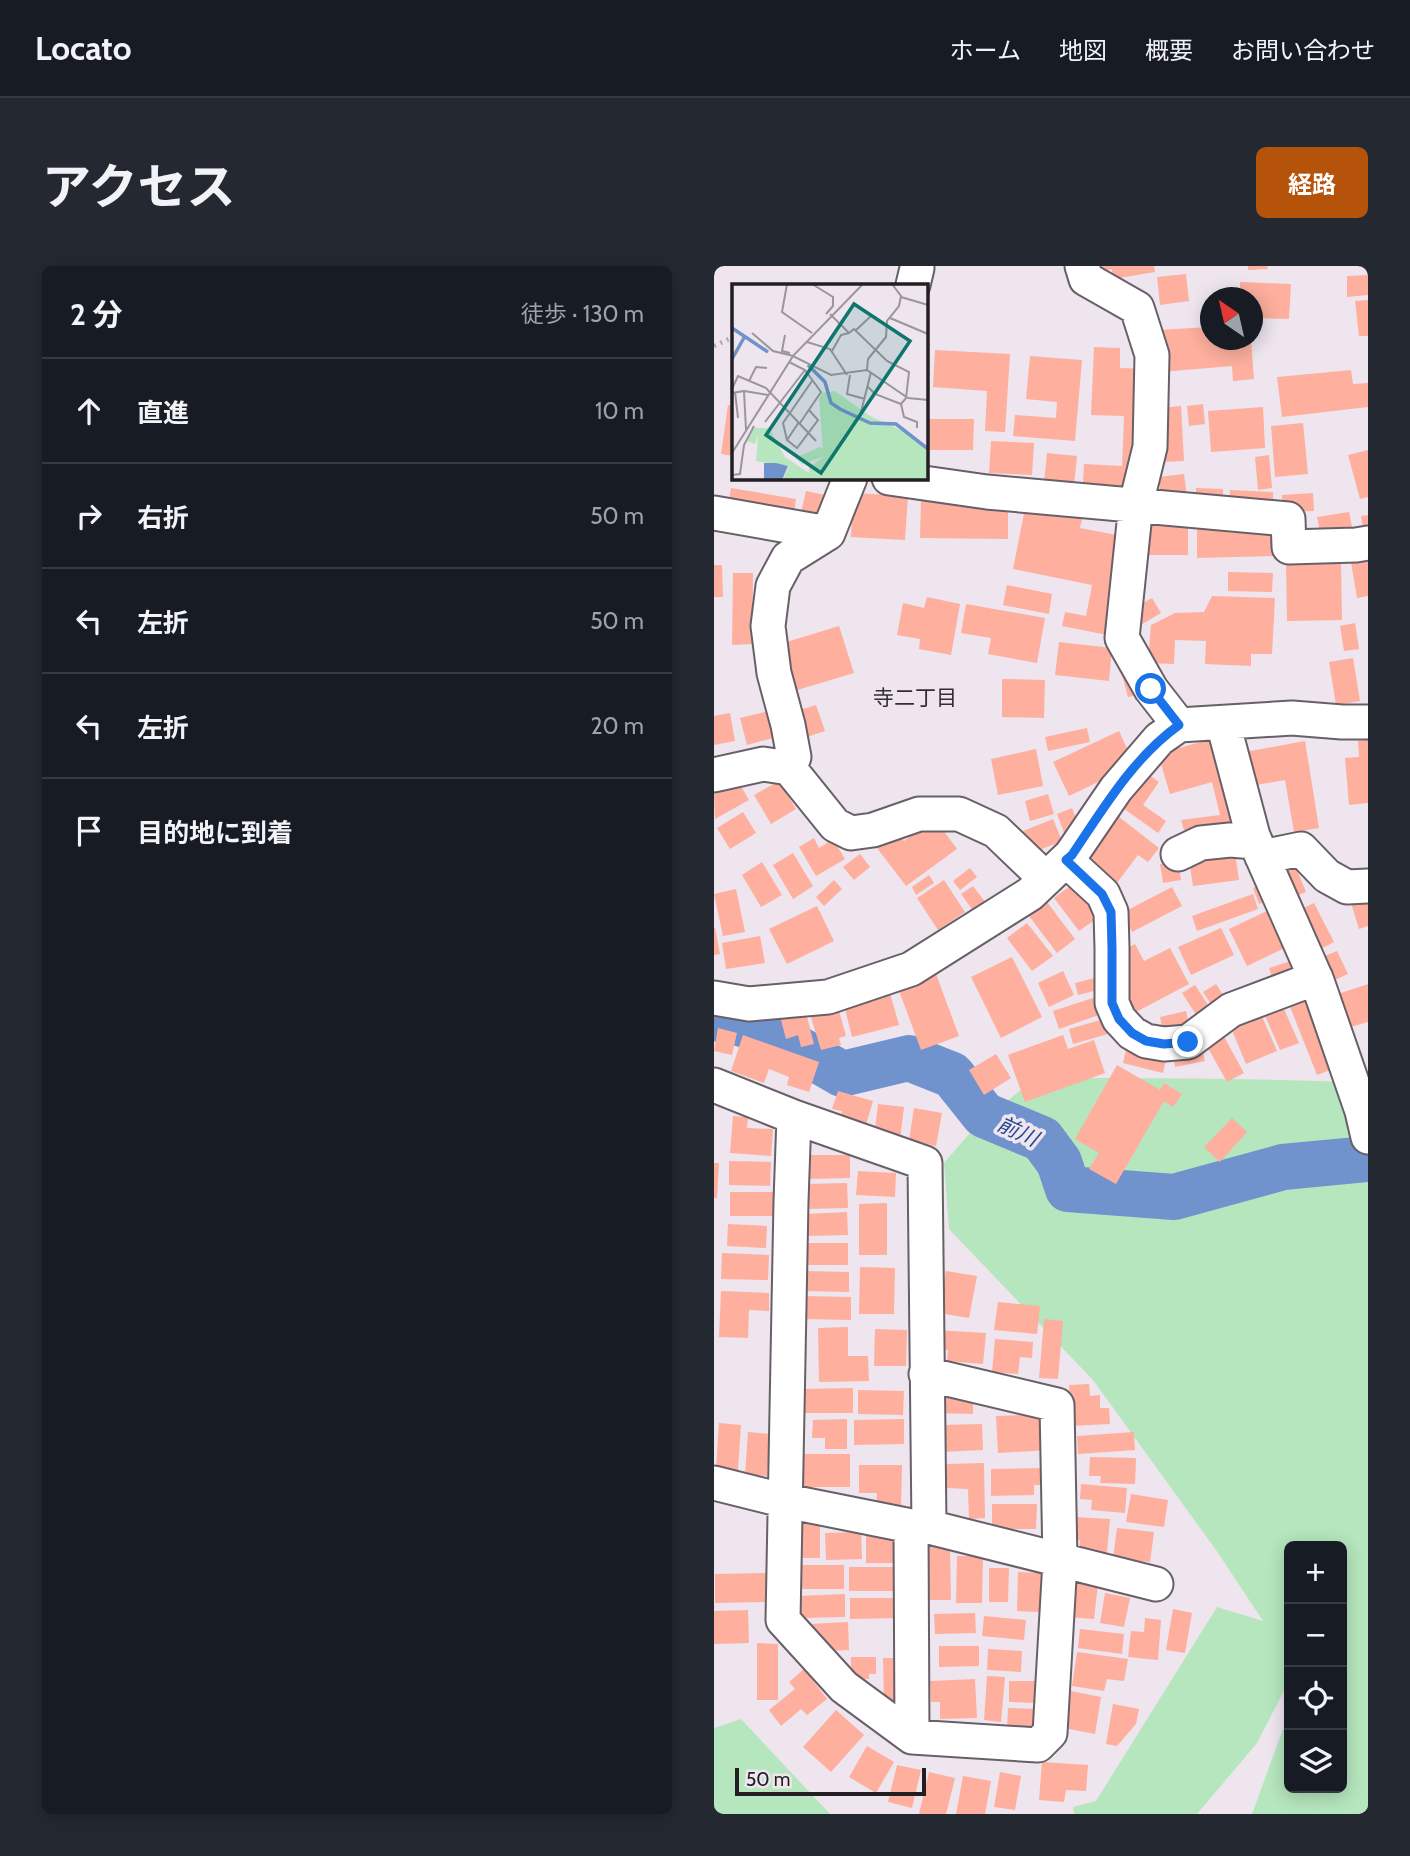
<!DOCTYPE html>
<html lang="ja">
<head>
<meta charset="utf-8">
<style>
	body { margin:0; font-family:Cabin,"Noto Sans JP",sans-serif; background:#242831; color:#f1f3f6 }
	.controls { position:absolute; right:21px; bottom:21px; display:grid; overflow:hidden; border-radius:10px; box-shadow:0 4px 18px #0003 }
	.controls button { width:63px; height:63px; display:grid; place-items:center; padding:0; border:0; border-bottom:2px solid #363941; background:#171b24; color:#f1f3f6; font:35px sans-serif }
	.compass { position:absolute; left:486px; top:21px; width:63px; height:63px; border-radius:50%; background:#171b24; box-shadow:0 4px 18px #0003; rotate:326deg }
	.scale { position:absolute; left:21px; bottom:18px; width:191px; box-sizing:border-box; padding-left:7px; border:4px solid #221e22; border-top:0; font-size:19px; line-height:24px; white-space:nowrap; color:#221e22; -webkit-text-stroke:5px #eee5ef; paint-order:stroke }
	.stop { position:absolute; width:21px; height:21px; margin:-16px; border:5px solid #1a73e8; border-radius:50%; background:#fff }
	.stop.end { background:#1a73e8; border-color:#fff; box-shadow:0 2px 7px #0008 }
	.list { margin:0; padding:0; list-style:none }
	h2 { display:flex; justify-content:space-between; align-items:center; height:91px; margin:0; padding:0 28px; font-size:30px }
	h2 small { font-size:23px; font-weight:400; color:#9ea1a6 }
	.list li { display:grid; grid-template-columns:46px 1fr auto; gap:21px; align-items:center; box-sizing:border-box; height:105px; padding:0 28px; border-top:2px solid #363941 }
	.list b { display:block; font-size:26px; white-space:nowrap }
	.list em { font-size:23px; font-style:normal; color:#9ea1a6 }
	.icon { flex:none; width:38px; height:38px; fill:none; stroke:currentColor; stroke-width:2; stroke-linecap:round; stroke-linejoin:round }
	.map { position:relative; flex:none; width:654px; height:1548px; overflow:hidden; border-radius:10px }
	header { display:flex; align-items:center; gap:42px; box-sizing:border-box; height:98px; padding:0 35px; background:#171b24; border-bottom:2px solid #363941 }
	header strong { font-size:33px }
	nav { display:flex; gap:38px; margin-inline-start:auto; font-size:24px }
	.intro { display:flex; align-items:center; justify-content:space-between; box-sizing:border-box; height:168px; padding:0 42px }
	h1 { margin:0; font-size:49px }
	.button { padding:18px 32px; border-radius:10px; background:#b45309; color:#fff; font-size:24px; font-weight:700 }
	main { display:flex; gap:42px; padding:0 42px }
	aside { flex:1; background:#171b24; border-radius:10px; box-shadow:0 4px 18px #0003 }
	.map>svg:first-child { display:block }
	.green { fill:#b5e6bd }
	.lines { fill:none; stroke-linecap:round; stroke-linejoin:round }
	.river { stroke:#7092cd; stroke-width:46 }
	.building { fill:#feaf9e }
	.minor-casing { stroke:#686068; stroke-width:37 }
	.path { stroke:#afa7b0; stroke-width:4.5; stroke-dasharray:2 5; stroke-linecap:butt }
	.minor { stroke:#fff; stroke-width:33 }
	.route { stroke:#1a73e8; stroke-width:9 }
	.labels { text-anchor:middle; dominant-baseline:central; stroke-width:7; stroke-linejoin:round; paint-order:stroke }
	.neighbourhood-label { font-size:21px; fill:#342d34; stroke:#eee5ef }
	.water-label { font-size:21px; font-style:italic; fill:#234a92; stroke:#eee5ef }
	.inset-river { fill:none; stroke:#7092cd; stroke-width:3.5 }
	.inset-road { fill:none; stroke:#9c959d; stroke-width:2 }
	.view { fill:#0f766e; fill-opacity:0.15; stroke:#0f766e; stroke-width:3.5 }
	.inset-edge { fill:none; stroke:#221e22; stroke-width:3.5 }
</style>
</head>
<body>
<header>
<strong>Locato</strong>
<nav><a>ホーム</a><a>地図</a><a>概要</a><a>お問い合わせ</a></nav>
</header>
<div class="intro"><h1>アクセス</h1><a class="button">経路</a></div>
<main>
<aside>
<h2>2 分<small>徒歩 · 130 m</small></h2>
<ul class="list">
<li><svg class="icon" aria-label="ahead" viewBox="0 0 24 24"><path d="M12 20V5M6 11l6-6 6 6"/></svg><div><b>直進</b></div><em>10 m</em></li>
<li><svg class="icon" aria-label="right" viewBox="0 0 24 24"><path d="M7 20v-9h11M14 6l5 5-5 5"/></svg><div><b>右折</b></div><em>50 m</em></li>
<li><svg class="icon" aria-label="left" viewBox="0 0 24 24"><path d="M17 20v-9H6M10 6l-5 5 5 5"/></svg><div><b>左折</b></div><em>50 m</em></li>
<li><svg class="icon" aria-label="left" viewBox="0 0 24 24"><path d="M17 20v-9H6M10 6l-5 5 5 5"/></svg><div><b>左折</b></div><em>20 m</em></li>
<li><svg class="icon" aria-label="arrive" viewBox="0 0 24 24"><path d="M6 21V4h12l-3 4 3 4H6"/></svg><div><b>目的地に到着</b></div></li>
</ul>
</aside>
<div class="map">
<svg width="654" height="1548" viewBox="0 0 654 1548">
	<rect width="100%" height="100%" fill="#eee5ef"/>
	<path class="green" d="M322 812C433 812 543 812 654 817V1548H538L575 1447V1522H628V1280H575V1415L543 1477 483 1548H360L359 1541 382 1535 503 1341 549 1355 502 1284 379 1114 235 963 230 897 263 859Z
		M27 1453 116 1548H0V1462Z"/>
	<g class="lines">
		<path class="river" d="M0 752C47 757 88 786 128 808L195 792 238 809 270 849 328 873 345 896 354 923 460 931 569 901 654 893"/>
	</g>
	<path class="building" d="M386 0H440L441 6 399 13 398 3 387 5Z
		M534 0H553L554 3 534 4Z
		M472 8 475 35 446 39 443 11Z
		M654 9V29L633 31V10Z
		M526 16 577 18 575 53 538 52V32H526Z
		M654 34V70H645L641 35Z
		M496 61V74H537L540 113 519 115 518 100 447 106 444 64Z
		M380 81 406 82V102L434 103 417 234 368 233 370 198 408 200 410 150 377 149Z
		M221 84 296 88 291 166 271 165 273 125 219 121Z
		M316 90 368 94 361 175 299 170 301 149 342 152 343 136 312 133Z
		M637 104 639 118 654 117V141L568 151 563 111Z
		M489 138 491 158 475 160 473 140Z
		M14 139 19 140V190L7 188Z
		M467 140 470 195 445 196 443 142Z
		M549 141 551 182 497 186 494 145Z
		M214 153H260L259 184H214Z
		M589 157 594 208 561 211 557 160Z
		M277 175 320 177 318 209 275 207Z
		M654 184V231L646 233 634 189Z
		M333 187 363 190 359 229 329 227Z
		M555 189 558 222 544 224 541 191Z
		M470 208 473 231 447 233 445 211Z
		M17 222 82 233 79 255 13 245Z
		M482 222 509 223V238H482Z
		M516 224 559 226V243L515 241Z
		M92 225 120 231 113 261 85 255Z
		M139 227 194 230 191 274 137 271Z
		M599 227 600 245 569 246 568 229Z
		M313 232 370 244 366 262 413 271 393 369 348 360 351 346 372 350 378 319 299 303Z
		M207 235 294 236V273L206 272Z
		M635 246 639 266 607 271 603 251Z
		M654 249V267L650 268 647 250Z
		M429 254H474V289H428Z
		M560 258 561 290 483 292V260Z
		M654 293V330L643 332 637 296Z
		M627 295 628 354 573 355 572 296Z
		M0 299H8L9 331H0Z
		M514 306 559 307 558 326 514 325Z
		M19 307H39L38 378 18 379Z
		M293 319 338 328 335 348 289 339Z
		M498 330 561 332 558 388H537V400L491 398 492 375 461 374 460 398 434 397 437 359 461 347 490 346Z
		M213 331 246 338 237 389 205 383 206 373 183 369 189 337 210 342Z
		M438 332 447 347 425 360 416 345Z
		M252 338 331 352 323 397 274 388 277 372 247 367Z
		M641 357 645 383 630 385 626 360Z
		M125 360 140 407 80 425 66 378Z
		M345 376 398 382 395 415 341 409Z
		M639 392 646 435 622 439 615 396Z
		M422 401 428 428 414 431 407 405Z
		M288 413 331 414 330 452 288 451Z
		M102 439 111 465 87 473 79 446Z
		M59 444 66 470 33 479 26 452Z
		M16 447 21 475 0 479V450Z
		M373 462 376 476 334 485 331 471Z
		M405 465 415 487 402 494 407 505 355 530 339 496Z
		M504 471 528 565 472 571 467 554 506 549 498 516 456 528 444 488Z
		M654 474V537L635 539 631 492 645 491 644 475Z
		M591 475 605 562 580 566 571 514 536 520 531 486Z
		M322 483 329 520 284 529 277 493Z
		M427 503 445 516 429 539 452 555 444 567 402 537Z
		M24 515 35 534 1 553 0 528Z
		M65 515 82 543 57 558 40 529Z
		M334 528 340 548 316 555 311 535Z
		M358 542 366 563 351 569 343 548Z
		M29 546 42 567 16 583 3 562Z
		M400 547 445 582 434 596 424 589 399 622 363 595Z
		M221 553 243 583 192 620 163 582 184 567 190 575Z
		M339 553 348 575 318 587 309 565Z
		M100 572 105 582 119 573 131 593 102 610 85 581Z
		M79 587 99 620 79 633 59 599Z
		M521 587 525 614 479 620 475 594Z
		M146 588 156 601 140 614 129 601Z
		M578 592 592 626 571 635 557 600Z
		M48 596 68 629 47 641 28 609Z
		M464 596 467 614 449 617 446 598Z
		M256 602 263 611 246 624 239 615Z
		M215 609 220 617 202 629 198 621Z
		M120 614 128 623 110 640 102 631Z
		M230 614 251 646 224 664 203 632Z
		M360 617 385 651 365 665 340 632Z
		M549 618 554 634 545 638 539 622Z
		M259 620 272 637 260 646 247 628Z
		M458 621 468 640 418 666 408 647Z
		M22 623 31 666 9 670 0 628Z
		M539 628 544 643 483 665 478 650Z
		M654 631V660L645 663 637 637Z
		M333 636 361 673 343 687 315 650Z
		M600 637 620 676 599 687 579 647Z
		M103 640 120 675 73 698 55 663Z
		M557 643 575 680 533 700 515 663Z
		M313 657 339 690 318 705 293 672Z
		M0 662H1L6 688 0 689Z
		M507 662 520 689 477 709 464 681Z
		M46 670 51 697 12 703 8 677Z
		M421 678 430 695 456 682 475 718 422 746 405 715 415 710 403 687Z
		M623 685 634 708 612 718 601 694Z
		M298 691 328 751 287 772 257 711Z
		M583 693 588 708 560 717 555 702Z
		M349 705 360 729 335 741 324 717Z
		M222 708 245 770 207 784 184 722Z
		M381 712 384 724 364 729 361 717Z
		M502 718 513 735 501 744 489 726Z
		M654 718V756L626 764 615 731Z
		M481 719 498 745 485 753 468 727Z
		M594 724 624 801 603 809 573 733Z
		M176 727 185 759 138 771 130 739Z
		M385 730 390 747 345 763 339 745Z
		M567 736 585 777 566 784 549 745Z
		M124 741 132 770 125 772 127 779 107 784 96 748Z
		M472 745 477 768 451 774 446 751Z
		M92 747 100 778 87 781 84 769 72 773 67 754Z
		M547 748 563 785 532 798 517 762Z
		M390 753 394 768 359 778 355 763Z
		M4 762 23 767 18 789 0 785Z
		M507 765 530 807 513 816 490 775Z
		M29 769 105 796 95 826 73 819 75 811 55 803 50 817 17 805Z
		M349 769 354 783 380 774 391 807 311 836 294 789Z
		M414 775 454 784 449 807 409 797Z
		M487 778 491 795 461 801 458 784Z
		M282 788 297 812 270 829 255 804Z
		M403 799 446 824 450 817 468 828 459 841 450 835 402 918 375 903 385 887 361 873Z
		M124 825 159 835 150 865 124 858 128 845 118 843Z
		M164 838 190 841 186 874 160 871Z
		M200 842 228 847 222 880 195 874Z
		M19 850 34 851 33 862 59 863 57 890 16 887Z
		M518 852 533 866 506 896 490 881Z
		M93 889H136V912L93 913Z
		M15 895 57 896 56 920 15 919Z
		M0 897H5L3 932H0Z
		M144 905 182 907 181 931 142 929Z
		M133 917 134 942 92 943V918Z
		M16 926H60V950H16Z
		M173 937V989H145V938Z
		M133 946 134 969 92 970V948Z
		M14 958 53 960 52 982 13 980Z
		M93 977H134V999H93Z
		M8 987 55 989 54 1014 7 1013Z
		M146 1001 181 1002 180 1048H145Z
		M90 1005 135 1006V1026L90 1025Z
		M232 1005 263 1010 255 1052 225 1047Z
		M7 1025 55 1027V1045L35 1044 34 1072 5 1071Z
		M90 1030 137 1031V1054L90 1053Z
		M284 1036 326 1040 323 1068 280 1064Z
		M330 1053 349 1055 344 1113 325 1112Z
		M134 1061V1090H154L155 1115 105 1116 104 1062Z
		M161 1063 193 1064 192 1100H160Z
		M221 1064 272 1067 269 1098 233 1095 234 1084H219Z
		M281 1073 319 1076 318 1092 306 1091 304 1108 278 1106Z
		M375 1118 376 1130 386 1129V1142H395L396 1158 357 1160 355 1119Z
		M139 1122V1147H89V1123Z
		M144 1124 190 1125 189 1149 144 1148Z
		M221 1124H259V1148L221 1147Z
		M334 1148 335 1184 284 1187 282 1150Z
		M133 1153V1183H111V1172H98L99 1154Z
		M190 1153V1178L140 1179V1154Z
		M5 1157 27 1159 24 1204 2 1203Z
		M268 1158 269 1184 228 1186 227 1159Z
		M34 1166 56 1168 53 1210 31 1209Z
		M420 1166 421 1184 364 1188 363 1170Z
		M90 1188H136V1221H89Z
		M376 1191 422 1192 421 1218 386 1217 387 1210H375Z
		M270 1197 271 1252 255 1253 254 1223 232 1222V1198Z
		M145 1199H188L187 1240H162L163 1227H145Z
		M329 1202V1219H320V1229L277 1230V1203Z
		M367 1218 413 1222 411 1247 377 1244 378 1234 366 1233Z
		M417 1228 454 1234 450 1261 412 1256Z
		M278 1238H323L322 1263H278Z
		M361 1251 396 1253 393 1287 365 1286 366 1274 358 1273Z
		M106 1256V1292H82V1257Z
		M403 1262 440 1266 436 1296 399 1292Z
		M147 1266 148 1293 112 1294 111 1267Z
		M152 1269H188V1297H152Z
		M214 1280H236L237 1334H215Z
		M243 1290H269L268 1337H242Z
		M86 1299H130V1323H86Z
		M135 1301H189L188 1325H135Z
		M275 1302H295L294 1336H275Z
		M304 1306 327 1307 326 1346 303 1345Z
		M53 1307V1336L1 1337V1308Z
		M356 1315 384 1318 380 1353 353 1351Z
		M391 1327 416 1332 410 1361 386 1357Z
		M131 1328V1351L86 1352 85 1330Z
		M136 1332H186V1352L136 1353Z
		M459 1343 478 1347 471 1387 452 1384Z
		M34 1344 35 1377 0 1378V1345Z
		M261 1347 262 1367 221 1368 220 1348Z
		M270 1350 312 1354 310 1374 268 1370Z
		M431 1352 447 1354 444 1394 414 1391 417 1365 430 1366Z
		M134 1356 135 1384 113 1385 97 1373 96 1358Z
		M366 1363 410 1368 408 1388 364 1382Z
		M43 1377 64 1378V1434H43Z
		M225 1380H265V1400L225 1401Z
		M274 1383 308 1385 307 1406 273 1404Z
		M363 1386 414 1393 410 1415 393 1413 390 1425 358 1420Z
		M137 1391H162V1408H155V1413H137Z
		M169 1392H188V1438H170Z
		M90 1403 113 1433 93 1449 87 1443 67 1460 55 1444 81 1423 75 1416Z
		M273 1410 291 1411 287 1456 270 1454Z
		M261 1413 263 1452 226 1453V1436H217L216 1415Z
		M295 1415H328V1437L295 1436Z
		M357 1425 387 1431 381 1468 350 1462Z
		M399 1438 425 1443 422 1458 403 1480 392 1478Z
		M294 1442 326 1443 325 1463 293 1462Z
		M122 1444 150 1469 117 1506 89 1481Z
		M153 1480 180 1496 162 1527 135 1511Z
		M328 1496 374 1499 372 1525 352 1524 350 1536 325 1534Z
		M183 1499 207 1504 198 1542 174 1536Z
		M215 1506 241 1512 232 1548H205Z
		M286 1506 307 1510 301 1544 280 1541Z
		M249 1510 277 1515 271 1548H242Z"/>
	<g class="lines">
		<defs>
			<path id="minor" d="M368 0 372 13 423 42 438 89 436 181 422 238 408 372 437 423 465 459
				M199 19 203 2
				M175 212 273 226 574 253 575 281 642 279 654 277
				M0 247 114 267 136 212
				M509 457 539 570 603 715 648 845 654 871
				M75 502 80 491 74 459 60 407 54 360 59 320 74 292 114 267
				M0 509 49 498 75 502 121 559 137 567 159 564 205 548H245L282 565 332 613
				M464 588 487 577 516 574 541 576
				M548 591 587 583 613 610 633 621 654 620
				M352 594 389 628 397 646 398 682V737L405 753 418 767 432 775 450 778 474 776 517 744 602 712
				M0 732 35 738 114 731 197 703 316 628 357 589 402 523 445 473 465 459 578 452 628 456H654
				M0 819 80 851 211 897 215 1261
				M80 851 77 935 69 1354 130 1421 198 1471 324 1479 336 1467 346 1295 343 1139 212 1108
				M0 1217 72 1235 197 1260 215 1261 442 1318
				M197 1260 198 1471"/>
		</defs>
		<use href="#minor" class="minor-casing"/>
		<path class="path" d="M0 80 19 71"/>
		<use href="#minor" class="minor"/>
	</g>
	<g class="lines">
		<path class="route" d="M437 423 465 459C419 492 389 543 358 589L352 594 388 628 397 646 398 682V737L405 753 418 767 432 775 450 778 474 776"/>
	</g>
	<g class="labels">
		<g class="neighbourhood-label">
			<text x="201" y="431">寺二丁目</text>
		</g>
		<g class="water-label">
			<text transform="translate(304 865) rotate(25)">前川</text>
		</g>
	</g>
	<g transform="translate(18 18)">
		<rect width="196" height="196" fill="#eee5ef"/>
		<path d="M103 107 138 132 177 150 194 166 196 196H51L57 182 24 177 26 151 23 160 15 157 22 144H37L53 173 77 189V184L91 173 70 180 63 174 88 163 91 165 87 115 90 109Z" fill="#b5e6bd"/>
		<path d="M32 179H44L56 182 50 196H32Z" fill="#7092cd"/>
		<path class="inset-river" d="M0 44 36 68M0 75 13 52M76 81 93 98 99 119 108 125 138 139 164 140 196 165"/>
		<path class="inset-road" d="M55 0 50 28 80 49M80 0 101 13V22L94 30M169 13 196 21M98 30 117 49 122 45 155 77 177 88 174 114 169 120M158 34 196 50M123 47 139 32M20 49 41 67 61 72 131 0M53 51 50 67 58 69M75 58 98 65 115 91M100 67 109 51 117 49M57 78 73 86 89 108 68 139M135 86 136 75 154 53 155 37 167 22 169 12 160 0M118 91 115 110 133 115M17 97 24 83 35 84M135 102 143 110 169 120 172 133 185 138V144M0 105 6 92 34 104 84 157M12 107 36 111M3 108 6 134M0 109 12 107 14 146M77 126 86 136 65 164 55 156 51 139 80 97M128 132 139 88M33 138 73 86M55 156 67 138M0 169 61 72 99 91 135 86 176 114 196 116M0 191 8 190 12 161 22 142"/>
		<path class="view" d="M122 20 178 57 89 189 34 151Z"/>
		<rect width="196" height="196" class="inset-edge"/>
	</g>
</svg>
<div class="controls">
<button>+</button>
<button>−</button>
<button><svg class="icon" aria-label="locate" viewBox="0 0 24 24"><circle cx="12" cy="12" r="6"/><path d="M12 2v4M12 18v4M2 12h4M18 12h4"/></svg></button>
<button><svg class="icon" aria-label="layers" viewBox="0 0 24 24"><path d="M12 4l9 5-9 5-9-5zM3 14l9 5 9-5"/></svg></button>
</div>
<svg class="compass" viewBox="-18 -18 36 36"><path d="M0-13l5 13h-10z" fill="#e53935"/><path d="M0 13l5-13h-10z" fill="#9ea1a6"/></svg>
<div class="scale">50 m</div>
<div class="stop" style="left:437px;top:423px"></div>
<div class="stop end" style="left:474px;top:776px"></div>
</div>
</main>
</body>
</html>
